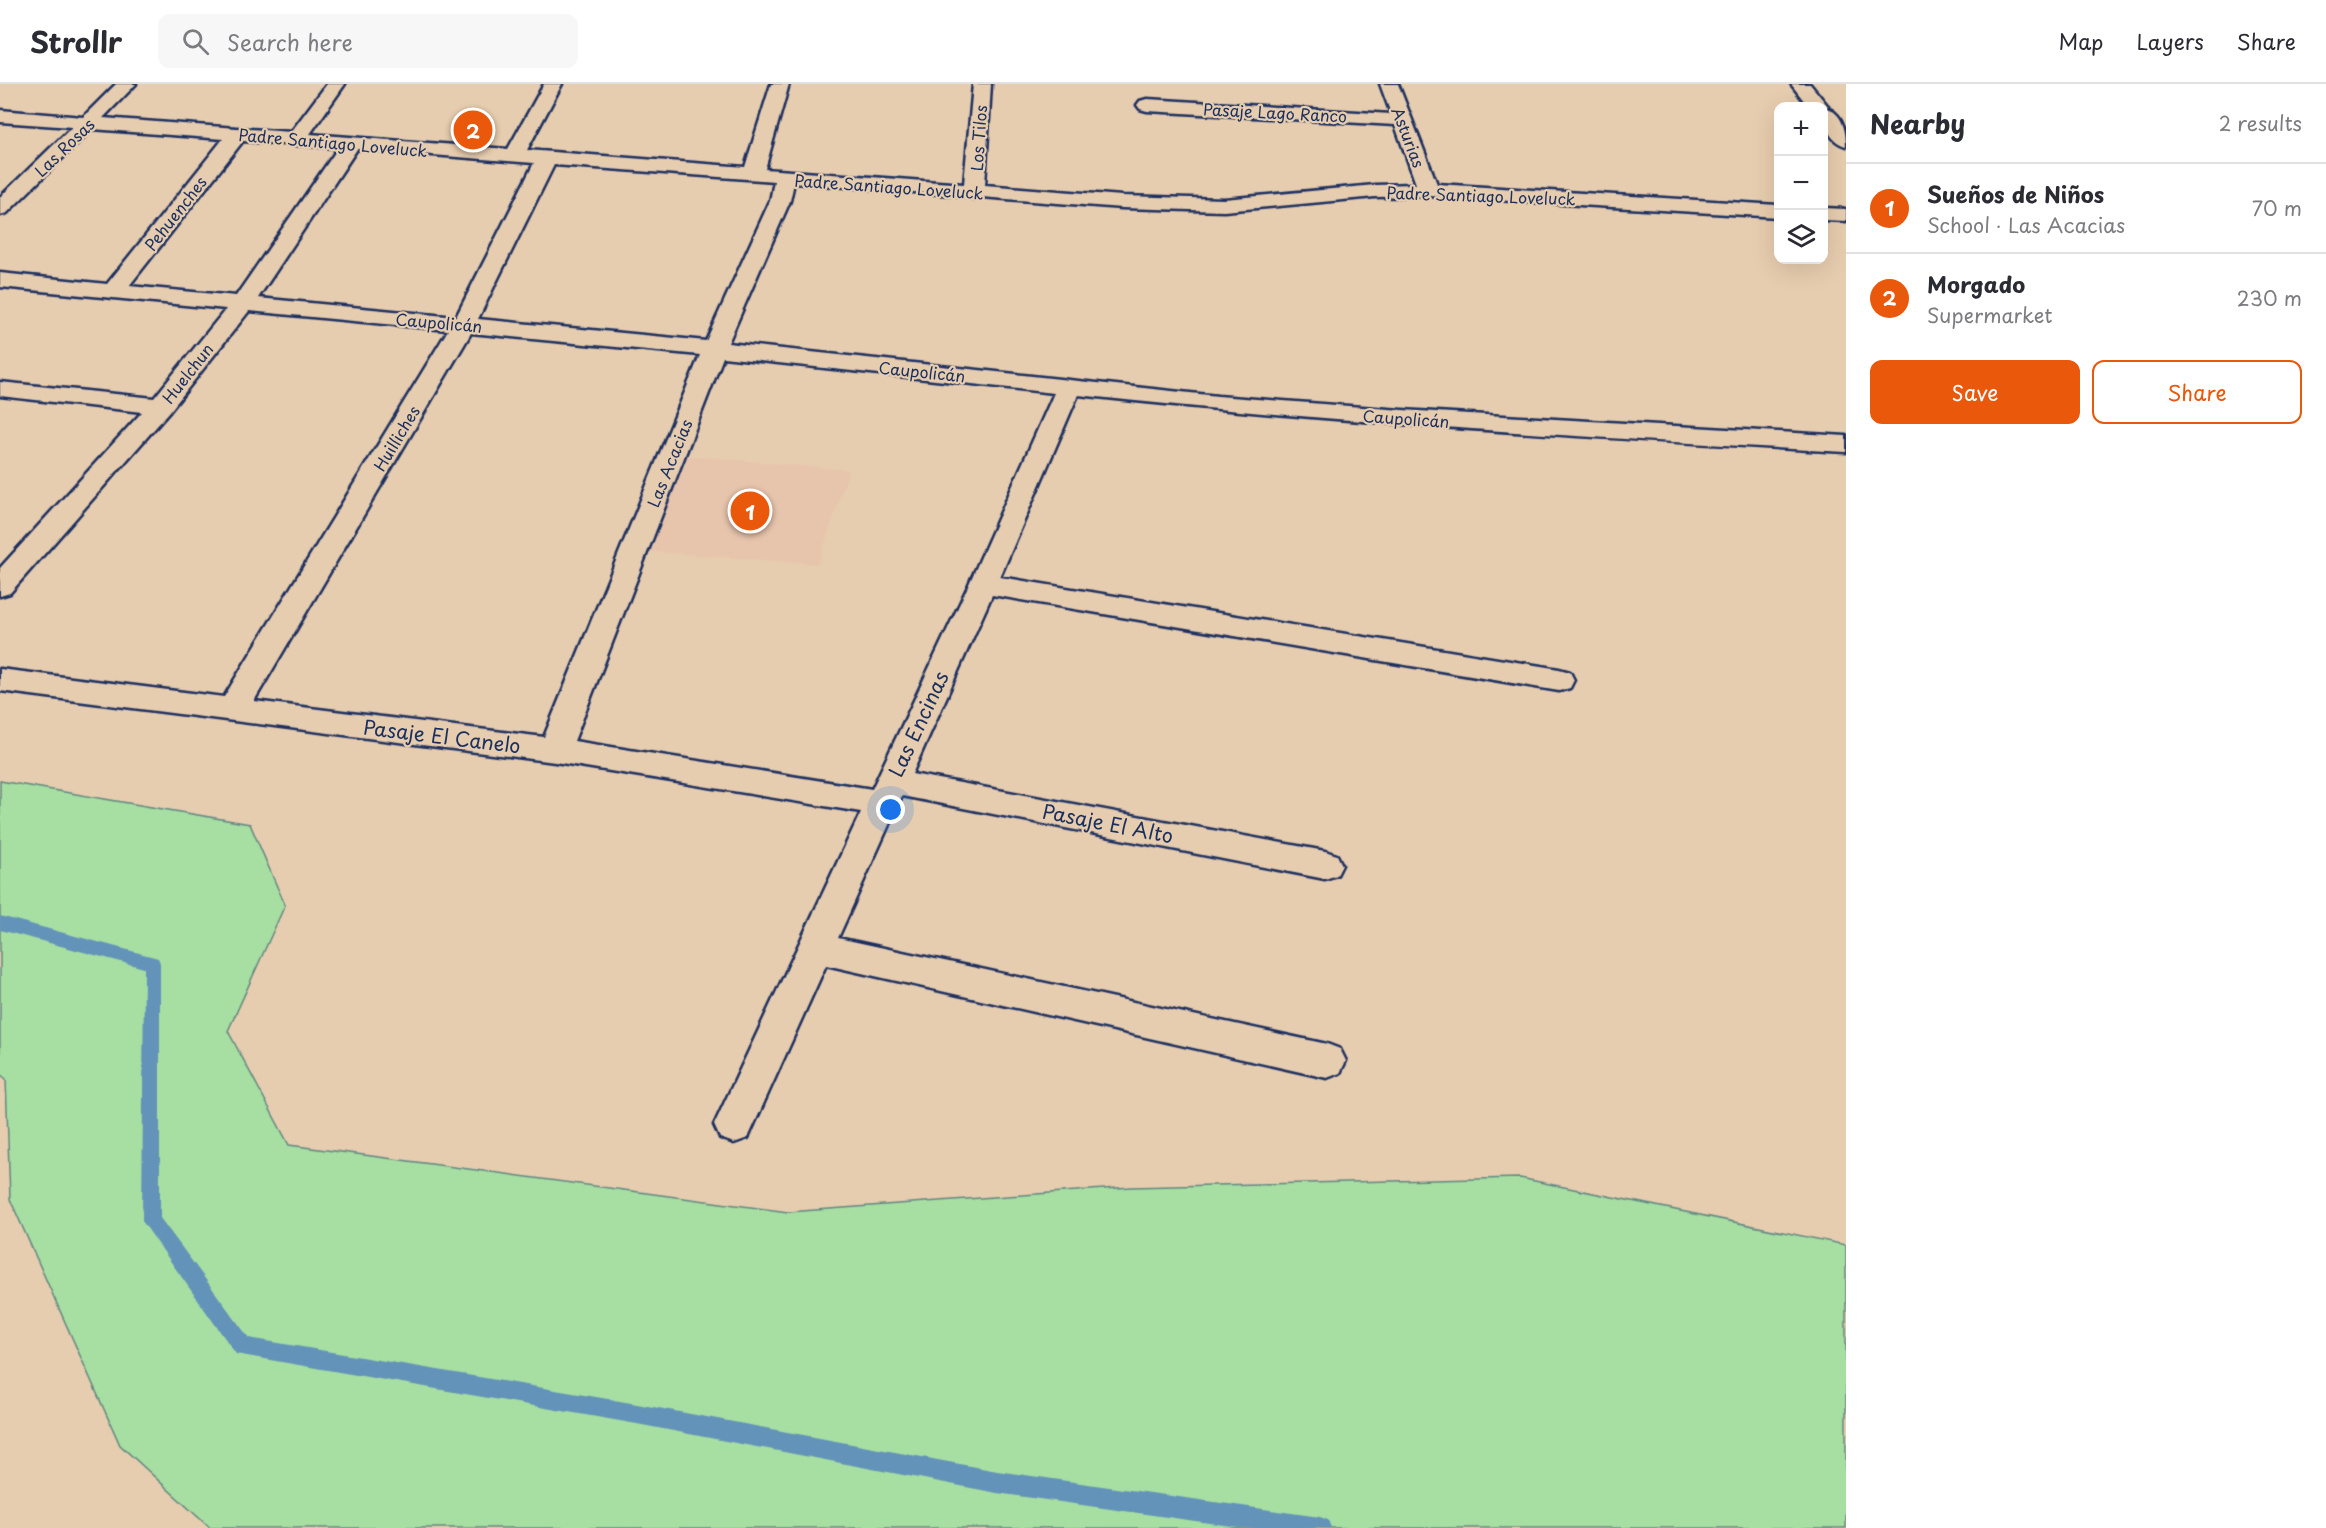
<!DOCTYPE html>
<html lang="en">
<head>
<meta charset="utf-8">
<style>
	body { margin:0; font-family:"Playpen Sans",sans-serif; background:#f7f7f7; color:#2b2b33 }
	.controls { position:absolute; right:18px; top:18px; display:grid; overflow:hidden; border-radius:12px; box-shadow:0 6px 24px #0002 }
	.controls button { width:54px; height:54px; display:grid; place-items:center; padding:0; border:0; border-bottom:2px solid #e1e1e2; background:#fff; color:#2b2b33; font:30px sans-serif }
	.you { position:absolute; left:891px; top:726px; width:21px; height:21px; margin:-15px; border:4px solid #fff; border-radius:50%; background:#1a73e8; box-shadow:0 0 0 9px #1a73e833 }
	.badge { display:grid; place-items:center; width:39px; height:39px; border-radius:50%; background:#ea580c; color:#fff; font-size:20px; font-weight:700 }
	.pin { position:absolute; translate:-50% -50%; border:3px solid #fff; box-shadow:0 2px 6px #0006 }
	.list { margin:0; padding:0; list-style:none }
	h2 { display:flex; justify-content:space-between; align-items:center; height:78px; margin:0; padding:0 24px; font-size:26px }
	h2 small { font-size:20px; font-weight:400; color:#7c7c81 }
	.list li { display:grid; grid-template-columns:39px 1fr auto; gap:18px; align-items:center; box-sizing:border-box; height:90px; padding:0 24px; border-top:2px solid #e1e1e2 }
	.list b { display:block; font-size:22px; white-space:nowrap }
	.list p { margin:0; font-size:20px; white-space:nowrap; color:#7c7c81 }
	.list em { font-size:20px; font-style:normal; color:#7c7c81 }
	.actions { display:flex; gap:12px; padding:18px 24px }
	.actions a { flex:1; padding:14px 0; border:2px solid #ea580c; border-radius:12px; text-align:center; font-size:21px; color:#ea580c }
	.actions .main { background:#ea580c; color:#fff }
	.icon { flex:none; width:33px; height:33px; fill:none; stroke:currentColor; stroke-width:2; stroke-linecap:round; stroke-linejoin:round }
	.map { position:relative; flex:none; width:1846px; height:1444px; overflow:hidden }
	header { display:flex; align-items:center; gap:36px; box-sizing:border-box; height:84px; padding:0 30px; background:#fff; border-bottom:2px solid #e1e1e2 }
	header strong { font-size:28px }
	nav { display:flex; gap:33px; margin-inline-start:auto; font-size:21px }
	.search { width:420px; height:54px; background:#f7f7f7; display:flex; align-items:center; gap:15px; box-sizing:border-box; padding:0 21px; border-radius:12px; color:#7c7c81; font-size:22px }
	main { display:flex }
	aside { flex:1; background:#fff }
	.map>svg:first-child { display:block }
	.built { fill:#e7c4ac }
	.green { fill:#a7dea2; stroke:#618680; stroke-width:1.5 }
	.lines { fill:none; stroke-linecap:round; stroke-linejoin:round }
	.stream { fill:#6393b9; fill-rule:evenodd }
	.minor-casing { stroke:#1b2f5e; stroke-width:5 }
	.minor { fill:#e7cdaf; fill-rule:evenodd }
	.labels { text-anchor:middle; dominant-baseline:central; stroke-width:4.5; stroke-linejoin:round; paint-order:stroke }
	.far-street-label { font-size:16px; fill:#1b2f5e; stroke:#e7cdaf }
	.street-label { font-size:20px; fill:#1b2f5e; stroke:#e7cdaf }
</style>
</head>
<body>
<header>
<strong>Strollr</strong>
<div class="search"><svg class="icon" aria-label="search" viewBox="0 0 24 24"><circle cx="10" cy="10" r="6"/><path d="M15 15l6 6"/></svg>Search here</div>
<nav><a>Map</a><a>Layers</a><a>Share</a></nav>
</header>
<main>
<div class="map">
<svg width="1846" height="1444" viewBox="0 0 1846 1444">
	<rect width="100%" height="100%" fill="#e7cdaf"/>
	<filter id="ink" filterUnits="userSpaceOnUse"><feTurbulence type="fractalNoise" baseFrequency=".0167" numOctaves="2"/><feDisplacementMap in="SourceGraphic" scale="12" xChannelSelector="R" yChannelSelector="G"/><feConvolveMatrix kernelMatrix="1 2 1 2 8 2 1 2 1" color-interpolation-filters="sRGB"/></filter>
	<g filter="url(#ink)">
		<path class="built" d="M688 372 849 386 818 480 645 467Z"/>
		<path class="green" d="M0 697 250 740 285 821 228 947 289 1061 788 1128 1131 1103 1520 1094 1846 1161V1444H210L120 1361 10 1115 6 995 0 990Z"/>
		<g class="lines">
			<path class="stream" d="M0 832 158 874 160 879V1134L249 1254 637 1320 997 1387 1320 1433 1328 1436 1331 1444H1245L997 1409 637 1340 236 1270 142 1137 144 884 0 846Z"/>
			<defs>
				<path id="minor" d="M116 0H136L103 34 291 48 327 0H345L310 50 508 65 544 0H562L527 66 745 83 771 0H789L765 85 964 100 973 0H991L985 101 1122 112 1224 115 1375 101 1416 100 1395 41 1147 27 1140 25 1137 21 1140 17 1147 15 1391 30 1380 0H1398L1437 100 1778 121V133L1429 112 1375 113 1224 127 1122 124 981 113 974 115 966 112 794 99 790 117 728 259 1218 312 1402 326 1846 352V368C1589 353 1333 339 1078 311L1000 493 1559 585 1570 588 1574 596 1570 604 1559 607 992 511 912 690 1325 767 1337 771 1342 781 1337 791 1325 795 902 712 838 854 1327 960 1340 965 1346 977 1340 989 1327 994 826 881 748 1054 734 1059 720 1054 714 1041 861 728 555 678 0 607V585L224 613 448 246 249 227 170 327 10 509 0 512V484L142 328 0 312V298L154 314 226 225 0 203V189L107 200 223 55 92 45 7 129 0 131V113L72 43 0 38V26L83 33ZM243 57 338 64 236 212 129 202ZM357 65 534 79 456 233 258 214ZM554 81 774 97 770 117 706 257 478 235ZM471 249 700 271 544 653 254 617ZM723 273 1054 309 969 500 872 705 574 657Z
					M1791 0H1810L1828 22 1826 24C1843 29 1846 47 1846 62 1828 57 1824 39 1824 22H1808Z
					M1824 124 1846 125V137L1824 136Z"/>
			</defs>
			<use href="#minor" class="minor-casing"/>
			<use href="#minor" class="minor"/>
		</g>
	</g>
	<g class="labels">
		<g class="far-street-label">
			<text transform="translate(1275 28) rotate(3)">Pasaje Lago Ranco</text>
			<text transform="translate(1409 53) rotate(69)">Asturias</text>
			<text transform="translate(978 54) rotate(-86)">Los Tilos</text>
			<text transform="translate(333 58) rotate(5)">Padre Santiago Loveluck</text>
			<text transform="translate(64 63) rotate(-44)">Las Rosas</text>
			<text transform="translate(889 102) rotate(4)">Padre Santiago Loveluck</text>
			<text transform="translate(1481 111) rotate(2)">Padre Santiago Loveluck</text>
			<text transform="translate(175 129) rotate(-52)">Pehuenches</text>
			<text transform="translate(439 238) rotate(5)">Caupolicán</text>
			<text transform="translate(922 287) rotate(6)">Caupolicán</text>
			<text transform="translate(187 289) rotate(-52)">Huelchun</text>
			<text transform="translate(1406 334) rotate(4)">Caupolicán</text>
			<text transform="translate(396 354) rotate(-59)">Huilliches</text>
			<text transform="translate(669 379) rotate(-68)">Las Acacias</text>
		</g>
		<g class="street-label">
			<text transform="translate(918 640) rotate(-65)">Las Encinas</text>
			<text transform="translate(442 652) rotate(7)">Pasaje El Canelo</text>
			<text transform="translate(1108 739) rotate(11)">Pasaje El Alto</text>
		</g>
	</g>
</svg>
<div class="controls">
<button>+</button>
<button>−</button>
<button><svg class="icon" aria-label="layers" viewBox="0 0 24 24"><path d="M12 4l9 5-9 5-9-5zM3 14l9 5 9-5"/></svg></button>
</div>
<div class="you"></div>
<div class="pin badge" style="left:750px;top:427px">1</div>
<div class="pin badge" style="left:473px;top:46px">2</div>
</div>
<aside>
<h2>Nearby<small>2 results</small></h2>
<ul class="list">
<li><span class="badge">1</span><div><b>Sueños de Niños</b><p>School · Las Acacias</p></div><em>70 m</em></li>
<li><span class="badge">2</span><div><b>Morgado</b><p>Supermarket</p></div><em>230 m</em></li>
</ul>
<div class="actions"><a class="main">Save</a><a>Share</a></div>
</aside>
</main>
</body>
</html>
